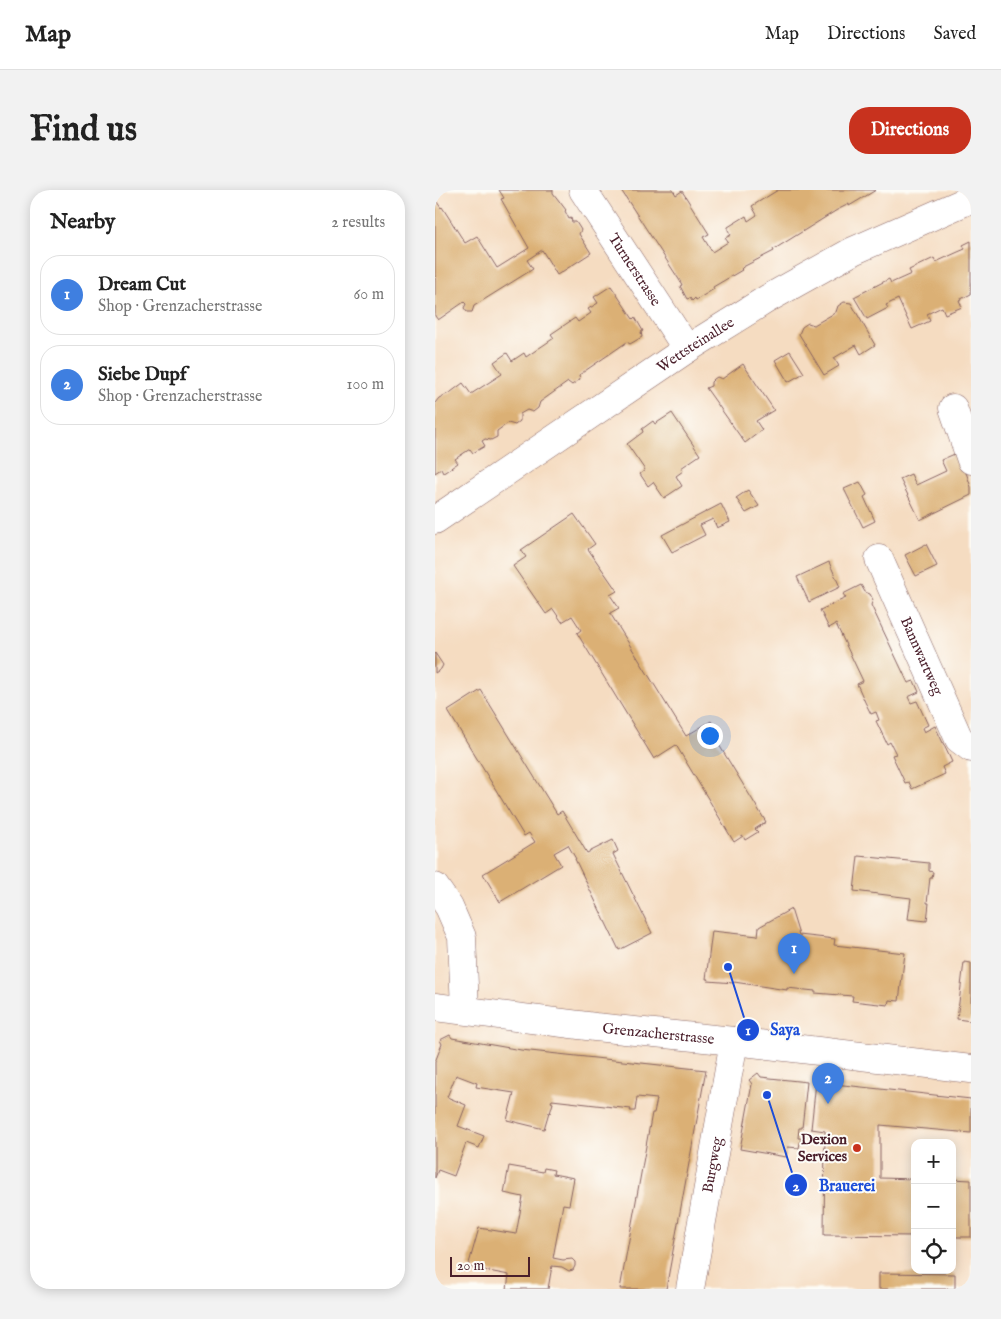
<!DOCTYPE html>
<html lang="en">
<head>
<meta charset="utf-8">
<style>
	body { margin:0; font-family:"IM FELL English",serif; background:#f2f2f2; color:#222 }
	.controls { position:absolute; right:15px; bottom:15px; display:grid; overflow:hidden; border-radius:10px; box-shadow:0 2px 12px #0003 }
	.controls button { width:45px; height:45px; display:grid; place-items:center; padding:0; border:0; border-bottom:1px solid #e0e0e0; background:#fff; color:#222; font:25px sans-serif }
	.scale { position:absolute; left:15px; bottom:12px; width:80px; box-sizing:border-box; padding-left:5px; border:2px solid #4a1f2b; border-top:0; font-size:14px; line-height:18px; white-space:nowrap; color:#4a1f2b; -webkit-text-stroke:4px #fdfcf7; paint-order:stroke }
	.you { position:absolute; left:274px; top:545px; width:18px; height:18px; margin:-12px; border:4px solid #fff; border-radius:50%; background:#1a73e8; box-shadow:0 0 0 8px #1a73e833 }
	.badge { display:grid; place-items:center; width:32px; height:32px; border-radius:50%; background:#c8321e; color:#fff; font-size:16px; font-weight:700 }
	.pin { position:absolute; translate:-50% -41px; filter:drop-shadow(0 1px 2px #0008) }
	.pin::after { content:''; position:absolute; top:26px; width:18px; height:15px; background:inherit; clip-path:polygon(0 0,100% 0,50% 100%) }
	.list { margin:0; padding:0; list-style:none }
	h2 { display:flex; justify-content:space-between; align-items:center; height:65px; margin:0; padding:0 20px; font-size:21px }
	h2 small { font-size:16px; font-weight:400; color:#767676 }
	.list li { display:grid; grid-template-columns:32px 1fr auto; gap:15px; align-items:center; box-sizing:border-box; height:80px; margin:0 10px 10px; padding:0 10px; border:1px solid #e0e0e0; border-radius:20px }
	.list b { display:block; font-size:19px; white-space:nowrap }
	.list p { margin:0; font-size:16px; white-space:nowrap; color:#767676 }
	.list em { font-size:16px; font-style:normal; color:#767676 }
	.icon { flex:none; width:28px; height:28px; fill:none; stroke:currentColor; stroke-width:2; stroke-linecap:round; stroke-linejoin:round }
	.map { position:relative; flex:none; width:536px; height:1099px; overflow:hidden; border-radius:20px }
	header { display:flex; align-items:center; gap:30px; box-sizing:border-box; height:70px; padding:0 25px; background:#fff; border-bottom:1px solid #e0e0e0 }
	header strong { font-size:24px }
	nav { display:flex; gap:28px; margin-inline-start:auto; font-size:18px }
	.intro { display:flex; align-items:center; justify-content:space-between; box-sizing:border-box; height:120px; padding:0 30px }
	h1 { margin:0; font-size:35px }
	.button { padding:12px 22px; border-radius:20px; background:#c8321e; color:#fff; font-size:18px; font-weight:700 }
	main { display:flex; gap:30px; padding:0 30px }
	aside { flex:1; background:#fff; border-radius:20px; box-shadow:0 2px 12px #0003 }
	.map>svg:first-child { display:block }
	.building { fill:#dbb074 }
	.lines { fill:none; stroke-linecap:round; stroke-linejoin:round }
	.minor-casing { stroke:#866160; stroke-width:29 }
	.major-casing { stroke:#866160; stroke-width:29 }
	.minor { stroke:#fff; stroke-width:28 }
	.major { stroke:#fff; stroke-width:28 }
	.poi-dot { fill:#c8321e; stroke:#fdfcf7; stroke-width:2 }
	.labels { text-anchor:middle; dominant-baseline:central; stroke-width:4; stroke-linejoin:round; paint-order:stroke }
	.street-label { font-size:15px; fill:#4a1f2b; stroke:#fdfcf7 }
	.poi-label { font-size:15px; font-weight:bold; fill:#4a1f2b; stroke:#fdfcf7; text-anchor:end }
	.leader { fill:none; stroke:#1d4ed8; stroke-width:2 }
	.callout-dot { fill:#1d4ed8; stroke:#fdfcf7; stroke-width:2 }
	.mark-label { font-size:15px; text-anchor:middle; font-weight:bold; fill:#fff }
	.callout-label { font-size:16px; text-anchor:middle; font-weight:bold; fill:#1d4ed8; stroke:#fdfcf7; stroke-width:4; stroke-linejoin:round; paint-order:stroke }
</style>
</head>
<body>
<header>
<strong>Map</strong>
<nav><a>Map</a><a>Directions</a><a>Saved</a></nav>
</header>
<div class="intro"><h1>Find us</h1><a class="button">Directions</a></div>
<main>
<aside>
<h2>Nearby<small>2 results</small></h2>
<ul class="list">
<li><span class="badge" style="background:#3f7fe0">1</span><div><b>Dream Cut</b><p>Shop · Grenzacherstrasse</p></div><em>60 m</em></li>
<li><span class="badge" style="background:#3f7fe0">2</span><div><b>Siebe Dupf</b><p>Shop · Grenzacherstrasse</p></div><em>100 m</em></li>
</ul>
</aside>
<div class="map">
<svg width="536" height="1099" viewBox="0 0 536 1099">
	<rect width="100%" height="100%" fill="#fdfcf7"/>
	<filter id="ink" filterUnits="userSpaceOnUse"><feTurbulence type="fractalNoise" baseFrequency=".02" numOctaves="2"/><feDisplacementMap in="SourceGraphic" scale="10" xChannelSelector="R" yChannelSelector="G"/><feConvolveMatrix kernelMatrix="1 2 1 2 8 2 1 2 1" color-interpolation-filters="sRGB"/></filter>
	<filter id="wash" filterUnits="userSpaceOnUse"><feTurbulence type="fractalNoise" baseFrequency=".0096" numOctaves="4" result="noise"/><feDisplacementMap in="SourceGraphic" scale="20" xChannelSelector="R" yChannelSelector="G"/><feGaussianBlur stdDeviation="1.12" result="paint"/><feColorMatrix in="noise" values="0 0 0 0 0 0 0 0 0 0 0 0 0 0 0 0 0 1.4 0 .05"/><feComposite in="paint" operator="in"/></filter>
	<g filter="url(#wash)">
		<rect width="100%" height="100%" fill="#f5dcc1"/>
		<g id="blocks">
			<path class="building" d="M64 0H118V3L131 20 130 21 134 29 136 28 137 32H141L146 40 144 44 156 63 122 85 107 60 92 70 98 79 39 116 37 122H32L29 118 31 114 29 112 3 130 0 126V89L2 88 0 86V9L6 18 7 17 30 53 42 46 62 78 94 58 66 9 69 8Z
				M186 0H238L241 5 247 1 274 44 268 47 277 62 293 52 290 48 296 45 293 40V37L311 26 313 31 322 25 317 16 343 0H441L414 16V14L402 20 341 58 338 59 339 61 308 77 306 79 307 80 278 97 279 99 261 110 260 108 257 111 255 108 252 109 245 96 247 95 245 91Z
				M536 51V104L524 110 527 117 510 124 507 117 492 124 495 131 477 139 463 109 451 115 453 118 432 129 419 107 454 89 456 93 476 84 474 80 499 68 501 72 523 62 530 59 528 55Z
				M176 96 198 129 200 127 208 141 206 142 207 147 195 154 192 152 144 185 145 189 137 195 133 192 105 212 103 218 98 222 92 220 85 224V231L80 235 73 233 62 241V247L56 250 50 249 47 251 50 256 38 263 35 259 20 269 23 273 10 282 8 283 6 279 0 283V213L4 208 16 202 28 193 36 204 67 184 59 172 72 163 77 171 89 163 91 167 119 148 116 144 140 128 143 132 156 123 153 119 163 113 159 107Z
				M409 112 416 113 440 155 426 164 421 155 399 168 404 176 389 185 364 144 367 137 373 133 379 135 398 124 401 122 403 116Z
				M355 161 369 183 353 192 340 170Z
				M308 174 339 220 321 231 327 240 310 253 271 198 276 196V192L279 189 282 187 287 189Z
				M237 223 265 265 246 278 248 281 241 286 247 296 229 308 218 292 213 296 205 284 210 280 192 254 208 242 207 239 218 231 220 234Z
				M524 262 536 297V305L485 330 465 289 476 284 481 295 511 281 506 270Z
				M425 292 432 305 429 307 440 331 428 337 409 299Z
				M313 300 324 316 311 323 301 308Z
				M286 314 295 332 282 338 278 329 265 335 270 345 237 362 227 345Z
				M139 324 160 354 153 359 182 401 175 405 184 418 175 423 251 546 276 531 283 542 278 545 331 632 320 639 323 642 310 650 308 646 299 652 241 555 219 569 142 443 146 440 137 426 127 432 118 419 111 424 78 376 91 367 86 360Z
				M491 354 502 376 481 386 470 365Z
				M394 372 405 397 374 412 362 387Z
				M426 395 430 402 435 404 438 410 436 415 473 493 479 491 484 502 473 507 476 513 482 511 493 535 487 538 489 542 500 536 517 572 507 577 510 584 477 599 474 592 470 593 457 565 461 564 455 552 452 554 441 531 444 530 441 522 436 524 430 512 422 494 428 491 401 434 394 438 385 420 411 408 408 404Z
				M0 463 8 475 6 479 0 483Z
				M46 500 122 624 127 621 152 663 178 650 183 661 178 664 217 743 184 760 140 669H141L133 655 119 663 126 675 65 712 48 684 100 652 94 643 89 646 13 521Z
				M423 666 494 673V681L498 682 497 688H495L492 713H494L492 731 473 729 476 708 419 701Z
				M356 719 364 745 400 749 399 755 470 763 464 811 454 810 453 815 417 811 418 806 380 803V801L352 798V800L299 792V793L273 791 274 789H271L277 741 323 746 324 737Z
				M529 772 536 773V831L522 829Z
				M15 845 17 848 86 860 271 880 231 1099H185L217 923H219L222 909 202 907 200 921H195L196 919 117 910 116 912 118 913 115 923 114 922 109 939 72 930 79 903 41 897 42 893 21 885 12 907 31 915 23 936 49 946 44 958 31 953 19 986 3 980 0 988V872L7 854 5 850Z
				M323 883 326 887 372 892 367 938H364L363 948H366L364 958 353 957 351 967 305 959 317 894 314 890Z
				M381 892 536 909V943L445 935V988L480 989V1046L389 1045 390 941 376 939Z
				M74 976 108 982 109 978 119 980 118 984 139 988 134 1015 128 1014 118 1068 128 1070 137 1069 140 1072V1076L138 1080 134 1081 127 1077 117 1076 113 1099H72L74 1085 33 1077 44 1038 81 1044 88 1007 69 1003Z
				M517 989 536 990V1047H517Z
				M444 1083 520 1084V1099H444Z"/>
		</g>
	</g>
	<g filter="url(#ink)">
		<use href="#blocks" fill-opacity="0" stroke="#866160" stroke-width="1"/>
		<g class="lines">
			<defs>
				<g id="minor">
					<path id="s1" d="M148 0 252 159"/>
					<path d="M518 218 536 270"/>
					<path id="s2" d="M0 330 252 159 332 109 418 61 536 9"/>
					<path id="s3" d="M444 369 524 549 536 558"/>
					<path d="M0 697 14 717 27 747 30 820"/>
					<path id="s4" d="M255 1099 299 851"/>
				</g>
				<g id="major">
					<path id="s5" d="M0 817 160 837 299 851 536 879"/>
				</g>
			</defs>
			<use href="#minor" class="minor-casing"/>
			<use href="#major" class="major-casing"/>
			<use href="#minor" class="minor"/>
			<use href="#major" class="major"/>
		</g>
	</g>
	<circle class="poi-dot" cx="422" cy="958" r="5"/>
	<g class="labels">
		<g class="street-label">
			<text stroke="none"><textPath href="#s1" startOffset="95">Turnerstrasse</textPath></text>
			<text stroke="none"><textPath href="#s2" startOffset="314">Wettsteinallee</textPath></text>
			<text stroke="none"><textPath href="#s3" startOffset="106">Bannwartweg</textPath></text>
			<text stroke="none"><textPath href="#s5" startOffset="225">Grenzacherstrasse</textPath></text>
			<text stroke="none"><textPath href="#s4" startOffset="126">Burgweg</textPath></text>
		</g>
		<g class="poi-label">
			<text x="412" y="949">Dexion<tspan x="412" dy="17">Services</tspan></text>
		</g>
	</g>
	<path class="leader" d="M293 777L313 840M332 905L361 995"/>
	<g class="callout-dot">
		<circle cx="293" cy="777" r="5"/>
		<circle cx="332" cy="905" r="5"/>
		<circle cx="313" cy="840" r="12"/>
		<circle cx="361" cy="995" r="12"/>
	</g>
	<g class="mark-label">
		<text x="313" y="845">1</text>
		<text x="361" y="1001">2</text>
	</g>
	<g class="callout-label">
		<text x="350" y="845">Saya</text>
		<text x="412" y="1001">Brauerei</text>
	</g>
</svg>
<div class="controls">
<button>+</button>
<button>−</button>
<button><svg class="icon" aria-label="locate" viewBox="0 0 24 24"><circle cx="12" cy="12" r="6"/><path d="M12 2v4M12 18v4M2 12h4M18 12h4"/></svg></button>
</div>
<div class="scale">20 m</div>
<div class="you"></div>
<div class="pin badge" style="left:359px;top:784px;background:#3f7fe0">1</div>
<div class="pin badge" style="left:393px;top:914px;background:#3f7fe0">2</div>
</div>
</main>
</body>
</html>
